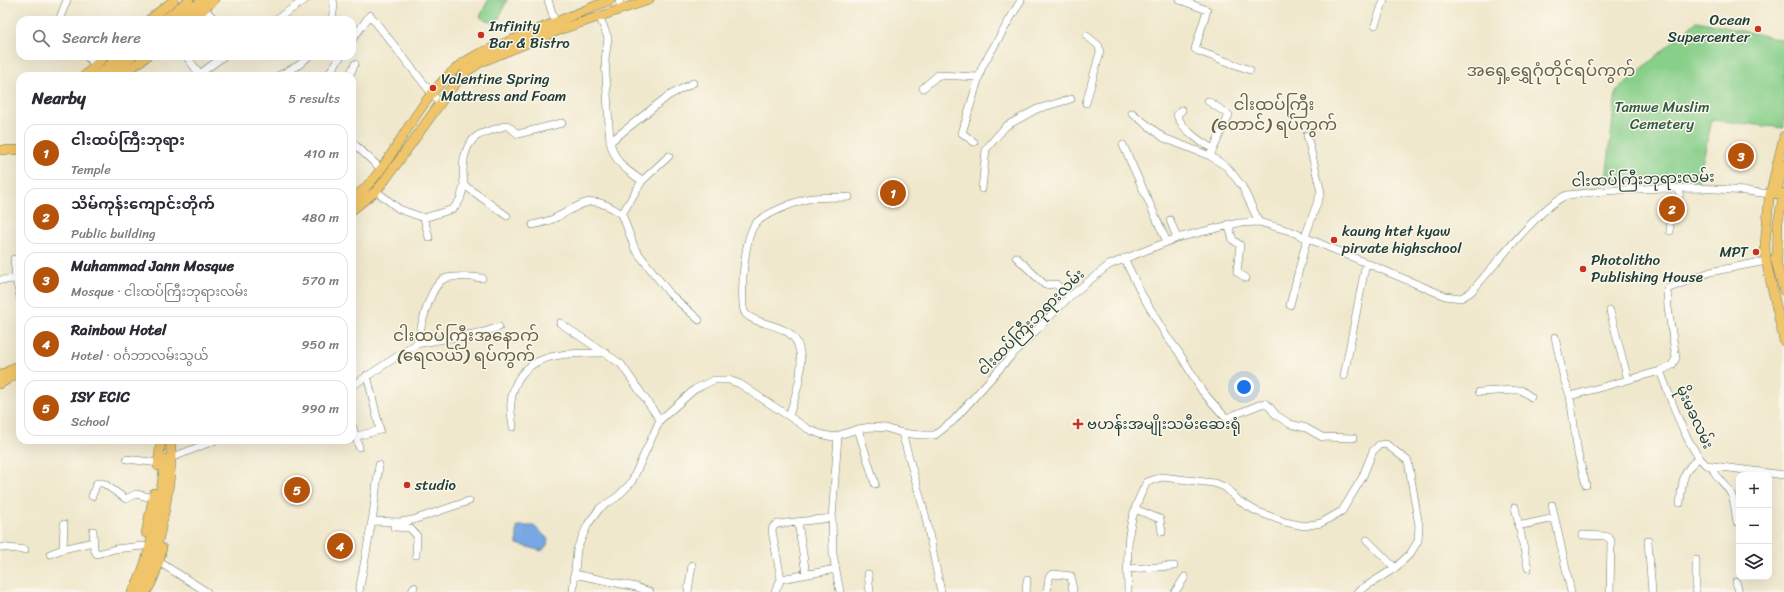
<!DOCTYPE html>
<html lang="en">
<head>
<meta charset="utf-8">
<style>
	body { margin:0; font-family:Sriracha,"Noto Sans Myanmar",sans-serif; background:#f7f7f7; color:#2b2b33 }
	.controls { position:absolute; right:12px; bottom:12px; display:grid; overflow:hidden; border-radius:8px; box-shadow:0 4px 16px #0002 }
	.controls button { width:36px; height:36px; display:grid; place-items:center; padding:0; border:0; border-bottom:1px solid #e1e1e2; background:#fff; color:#2b2b33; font:20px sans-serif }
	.you { position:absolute; left:1244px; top:387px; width:14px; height:14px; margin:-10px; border:3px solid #fff; border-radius:50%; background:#1a73e8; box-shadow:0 0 0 6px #1a73e833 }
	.badge { display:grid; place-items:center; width:26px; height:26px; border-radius:50%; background:#b45309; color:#fff; font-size:13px; font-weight:700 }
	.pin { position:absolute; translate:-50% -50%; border:2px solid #fff; box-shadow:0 1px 4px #0006 }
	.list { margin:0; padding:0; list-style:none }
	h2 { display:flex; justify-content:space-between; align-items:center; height:52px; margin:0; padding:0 16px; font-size:17px }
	h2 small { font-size:13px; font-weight:400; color:#7c7c81 }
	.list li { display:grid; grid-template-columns:26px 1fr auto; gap:12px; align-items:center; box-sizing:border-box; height:56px; margin:0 8px 8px; padding:0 8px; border:1px solid #e1e1e2; border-radius:12px }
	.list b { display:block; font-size:15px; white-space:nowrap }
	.list p { margin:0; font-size:13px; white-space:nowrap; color:#7c7c81 }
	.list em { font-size:13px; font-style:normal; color:#7c7c81 }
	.icon { flex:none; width:22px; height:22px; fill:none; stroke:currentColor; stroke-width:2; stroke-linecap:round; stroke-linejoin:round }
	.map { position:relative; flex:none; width:1784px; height:592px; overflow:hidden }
	.search { position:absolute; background:#fff; box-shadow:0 4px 16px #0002; left:16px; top:16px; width:340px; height:44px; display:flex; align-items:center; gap:10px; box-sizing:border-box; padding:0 14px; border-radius:12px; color:#7c7c81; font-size:15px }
	.panel { position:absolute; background:#fff; box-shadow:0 4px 16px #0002; left:16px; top:72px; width:340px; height:372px; border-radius:12px }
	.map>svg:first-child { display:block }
	.green { fill:#88cf8a; stroke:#54865f }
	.water { fill:#78a8e3; stroke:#4c728c }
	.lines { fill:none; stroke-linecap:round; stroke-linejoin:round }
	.minor-casing { stroke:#687969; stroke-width:8 }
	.major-casing { stroke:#687969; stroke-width:10 }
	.minor { stroke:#fff; stroke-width:7 }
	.major { stroke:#f0c469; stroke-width:9 }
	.poi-dot { fill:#c8321e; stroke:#fbf7ec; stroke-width:1.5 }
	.labels { text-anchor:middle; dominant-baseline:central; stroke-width:3; stroke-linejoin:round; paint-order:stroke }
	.poi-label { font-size:15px; fill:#1f3d34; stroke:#fbf7ec; text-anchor:start }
	.park-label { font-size:15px; fill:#345a45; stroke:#fbf7ec }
	.street-label { font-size:15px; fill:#1f3d34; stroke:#fbf7ec }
	.quarter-label { font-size:17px; fill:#666447; stroke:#fbf7ec }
</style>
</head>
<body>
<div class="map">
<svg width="1784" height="592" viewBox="0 0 1784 592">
	<rect width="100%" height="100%" fill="#fbf7ec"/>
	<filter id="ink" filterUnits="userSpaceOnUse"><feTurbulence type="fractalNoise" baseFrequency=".025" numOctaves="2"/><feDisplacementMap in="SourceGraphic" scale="8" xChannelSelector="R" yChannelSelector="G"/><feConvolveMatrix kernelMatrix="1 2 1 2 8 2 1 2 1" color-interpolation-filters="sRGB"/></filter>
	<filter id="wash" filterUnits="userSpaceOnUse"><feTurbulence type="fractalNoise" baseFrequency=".012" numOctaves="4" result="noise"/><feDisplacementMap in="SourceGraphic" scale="16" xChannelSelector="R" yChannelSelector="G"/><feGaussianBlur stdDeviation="0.9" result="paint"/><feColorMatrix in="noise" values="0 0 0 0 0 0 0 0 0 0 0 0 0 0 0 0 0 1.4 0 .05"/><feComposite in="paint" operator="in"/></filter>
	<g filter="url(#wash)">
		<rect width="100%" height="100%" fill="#f0e8cc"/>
		<path class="green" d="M488 0H507L496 25 480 17Z
			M1697 21 1784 40V128L1712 120 1698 181H1606L1616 91Z"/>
		<path class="water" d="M517 526H534L548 539 547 545 542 551 517 544Z"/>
	</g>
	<g filter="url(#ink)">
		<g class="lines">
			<defs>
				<path id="minor" d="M548 0 555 22
					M619 0 621 9
					M1180 0 1207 10 1195 49 1198 51 1250 70
					M205 9 215 20
					M599 15 608 38 605 60 610 142C616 164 624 168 642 181
					M59 20 67 0
					M275 20 305 0
					M332 20 334 5 333 0
					M1375 25 1384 0
					M352 40 370 15 440 104
					M86 56 95 64
					M186 56 199 73
					M197 76 224 56
					M278 76 299 65 309 56
					M327 76 341 56
					M349 76 355 64
					M923 88 938 75 978 77
					M1208 101 1229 115 1210 156
					M1086 103 1100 52 1099 46 1087 36
					M1182 110 1177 115C1182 129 1200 142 1213 149
					M1132 113 1164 138 1210 156 1227 167 1242 186 1259 222
					M352 142 381 169
					M610 142 668 96 693 83
					M974 142 962 133 982 67 1021 0
					M1123 145 1167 242
					M982 189 986 149 1006 126 1037 109 1071 99
					M376 191 399 209 424 218 453 209 460 200 464 185
					M622 214 635 249 670 294 699 320
					M507 216 464 185C462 169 462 147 477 136 485 131 498 129 507 125L518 134 562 123
					M424 218 429 238
					M1170 220 1177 238
					M1228 224 1233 240 1240 245 1237 272 1246 278
					M533 225C541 223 550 221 557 217 587 202 590 193 622 214L642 181 669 156
					M1670 231V210L1679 198 1680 188
					M1305 237 1321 192 1307 135
					M1016 257 1045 285 1056 284 1069 297
					M1124 258 1141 293 1167 337 1178 351 1202 391 1225 417H1229L1264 403 1268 405 1276 415 1290 424 1306 428 1322 437 1353 438
					M14 259 16 279
					M0 280 16 279 20 297
					M1290 305 1307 238
					M1610 311 1628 380
					M560 323 621 364 660 420
					M1555 337 1564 379 1570 396 1578 454 1586 485
					M416 344C422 327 428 291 442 280 448 275 474 277 482 278
					M1660 371C1671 398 1685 445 1706 465L1784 475
					M1344 376 1366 263
					M352 386 416 344 484 332 499 327
					M1479 392 1516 390H1521L1531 397
					M1570 396 1660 371 1672 365 1676 358 1668 308 1667 289 1710 272 1766 261
					M789 416C796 394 806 367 798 345 790 322 754 326 745 313 741 308 743 284 743 277 744 264 747 235 755 224 762 215 795 202 807 199 820 196 836 198 849 197
					M352 425 359 447
					M513 427C512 419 510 410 511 402 517 351 566 353 606 353
					M858 429 875 484
					M902 433 925 514 941 592
					M357 436 380 430 367 375
					M838 436 832 518 833 554 840 592
					M176 456 216 440
					M127 459 159 463
					M1712 466C1714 477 1726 483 1731 494 1735 501 1735 513 1737 522
					M92 496 97 483H103L126 499 136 494 153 498
					M1680 503C1682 484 1682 470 1699 458
					M1552 505 1571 592
					M1515 507 1528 568
					M1135 509 1160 519 1162 532
					M372 521 400 522 413 520 469 501
					M798 522 806 574
					M64 524 63 549 93 542
					M1518 526 1555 518
					M394 527 410 528 417 536 416 555
					M93 531 94 549 97 554 115 549 143 546
					M1583 535 1605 536 1609 538 1611 541 1610 592
					M1367 540 1395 568
					M1648 541 1652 592
					M0 547 25 550
					M50 554 63 549
					M1696 560V592
					M159 562 207 592
					M1127 569 1174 566
					M574 574 636 587 650 592
					M868 574 870 592
					M781 579 772 531 773 527 777 524 832 518
					M781 579 836 569
					M1736 582 1739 592
					M359 592 373 515 379 465
					M412 592 414 587
					M573 592 577 549 588 524 600 508 617 497 631 483 660 420 695 389 714 380H729L740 384 808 429 820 434 833 437 858 429 871 427 886 428 902 433 921 435H935L953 421 1011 356 1069 297 1109 265 1177 238 1238 223 1259 222 1290 231 1445 296 1461 298 1471 292C1491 270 1542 204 1567 195 1634 187 1703 185 1770 194
					M688 592 692 565
					M775 592 781 579
					M1026 592 1027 580
					M1047 592 1049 577 1053 574 1071 576 1073 592
					M1128 592C1127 548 1125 522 1147 482L1162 477 1214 483 1225 487 1239 501 1256 511 1285 522 1304 526 1321 523 1342 511 1362 478 1373 451 1379 445 1386 444 1408 461 1419 526 1418 541 1410 554 1395 568 1357 592
					M1175 592 1185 577"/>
				<path id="major" d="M149 20 174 0
					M164 20 189 0
					M177 20 203 0
					M191 20 214 0
					M84 76 105 56
					M97 76 120 56
					M109 76 132 56
					M122 76 147 56
					M1784 136 1769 199 1765 245 1766 261 1784 341
					M0 150H20
					M1776 194 1784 164
					M352 199C369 187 381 170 392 153 415 117 438 74 478 54L610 0
					M352 210 376 191 385 180 449 91 466 72 481 62 562 29 649 0
					M1775 258 1784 291
					M1777 263 1778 222 1784 193
					M0 376 20 364
					M0 384 20 372
					M158 466 161 440
					M146 533 154 493
					M132 592C151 563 161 495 165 459
					M139 592C157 565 175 473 170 440
					M146 592C155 579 159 564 162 548"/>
			</defs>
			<use href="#minor" class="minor-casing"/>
			<use href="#major" class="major-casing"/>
			<use href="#minor" class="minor"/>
			<use href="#major" class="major"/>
		</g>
	</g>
	<g class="poi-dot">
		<circle cx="1758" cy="29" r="4"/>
		<circle cx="481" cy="35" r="4"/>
		<circle cx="433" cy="88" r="4"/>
		<circle cx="1334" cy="240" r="4"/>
		<circle cx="1756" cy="252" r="4"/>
		<circle cx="1583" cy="269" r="4"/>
		<path d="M1076 418h4v4h4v4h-4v4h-4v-4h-4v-4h4z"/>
		<circle cx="407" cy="485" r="4"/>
	</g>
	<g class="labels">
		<g class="poi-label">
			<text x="1750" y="20" text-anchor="end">Ocean<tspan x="1750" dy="17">Supercenter</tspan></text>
			<text x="489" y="26">Infinity<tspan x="489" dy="17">Bar &amp; Bistro</tspan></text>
			<text x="441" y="79">Valentine Spring<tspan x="441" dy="17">Mattress and Foam</tspan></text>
			<text x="1342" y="231">kaung htet kyaw<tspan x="1342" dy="17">pirvate highschool</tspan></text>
			<text x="1748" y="252" text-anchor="end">MPT</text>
			<text x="1591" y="260">Photolitho<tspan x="1591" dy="17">Publishing House</tspan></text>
			<text x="1087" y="424">ဗဟန်းအမျိုးသမီးဆေးရုံ</text>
			<text x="415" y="485">studio</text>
		</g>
		<g class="park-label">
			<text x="1662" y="107">Tamwe Muslim<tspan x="1662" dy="17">Cemetery</tspan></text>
		</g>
		<g class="street-label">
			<text transform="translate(1643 179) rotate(-2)">ငါးထပ်ကြီးဘုရားလမ်း</text>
			<text transform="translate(1031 322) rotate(-45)">ငါးထပ်ကြီးဘုရားလမ်း</text>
			<text transform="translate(1695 417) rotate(65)">မိုးမခလမ်း</text>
		</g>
		<g class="quarter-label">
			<text x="1551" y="70">အရှေ့ရွှေဂုံတိုင်ရပ်ကွက်</text>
			<text x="1274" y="104">ငါးထပ်ကြီး<tspan x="1274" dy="20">(တောင်) ရပ်ကွက်</tspan></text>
			<text x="466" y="335">ငါးထပ်ကြီးအနောက်<tspan x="466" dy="20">(ရေလယ်) ရပ်ကွက်</tspan></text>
		</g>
	</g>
</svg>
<div class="controls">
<button>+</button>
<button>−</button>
<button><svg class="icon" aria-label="layers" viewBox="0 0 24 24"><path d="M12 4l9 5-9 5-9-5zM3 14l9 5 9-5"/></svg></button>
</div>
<div class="you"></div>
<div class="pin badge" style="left:893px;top:193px">1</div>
<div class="pin badge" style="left:1672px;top:209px">2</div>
<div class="pin badge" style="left:1741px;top:156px">3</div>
<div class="pin badge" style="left:340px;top:546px">4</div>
<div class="pin badge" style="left:297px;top:490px">5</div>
<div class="search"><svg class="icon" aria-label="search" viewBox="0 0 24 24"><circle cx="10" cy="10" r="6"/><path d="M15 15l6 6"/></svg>Search here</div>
<section class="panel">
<h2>Nearby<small>5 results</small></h2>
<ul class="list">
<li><span class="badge">1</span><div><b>ငါးထပ်ကြီးဘုရား</b><p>Temple</p></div><em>410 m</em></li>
<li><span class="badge">2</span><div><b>သိမ်ကုန်းကျောင်းတိုက်</b><p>Public building</p></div><em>480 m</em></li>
<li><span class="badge">3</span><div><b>Muhammad Jann Mosque</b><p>Mosque · ငါးထပ်ကြီးဘုရားလမ်း</p></div><em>570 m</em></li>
<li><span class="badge">4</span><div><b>Rainbow Hotel</b><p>Hotel · ဝင်္ဂဘာလမ်းသွယ်</p></div><em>950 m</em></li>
<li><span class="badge">5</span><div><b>ISY ECIC</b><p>School</p></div><em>990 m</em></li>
</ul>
</section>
</div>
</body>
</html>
